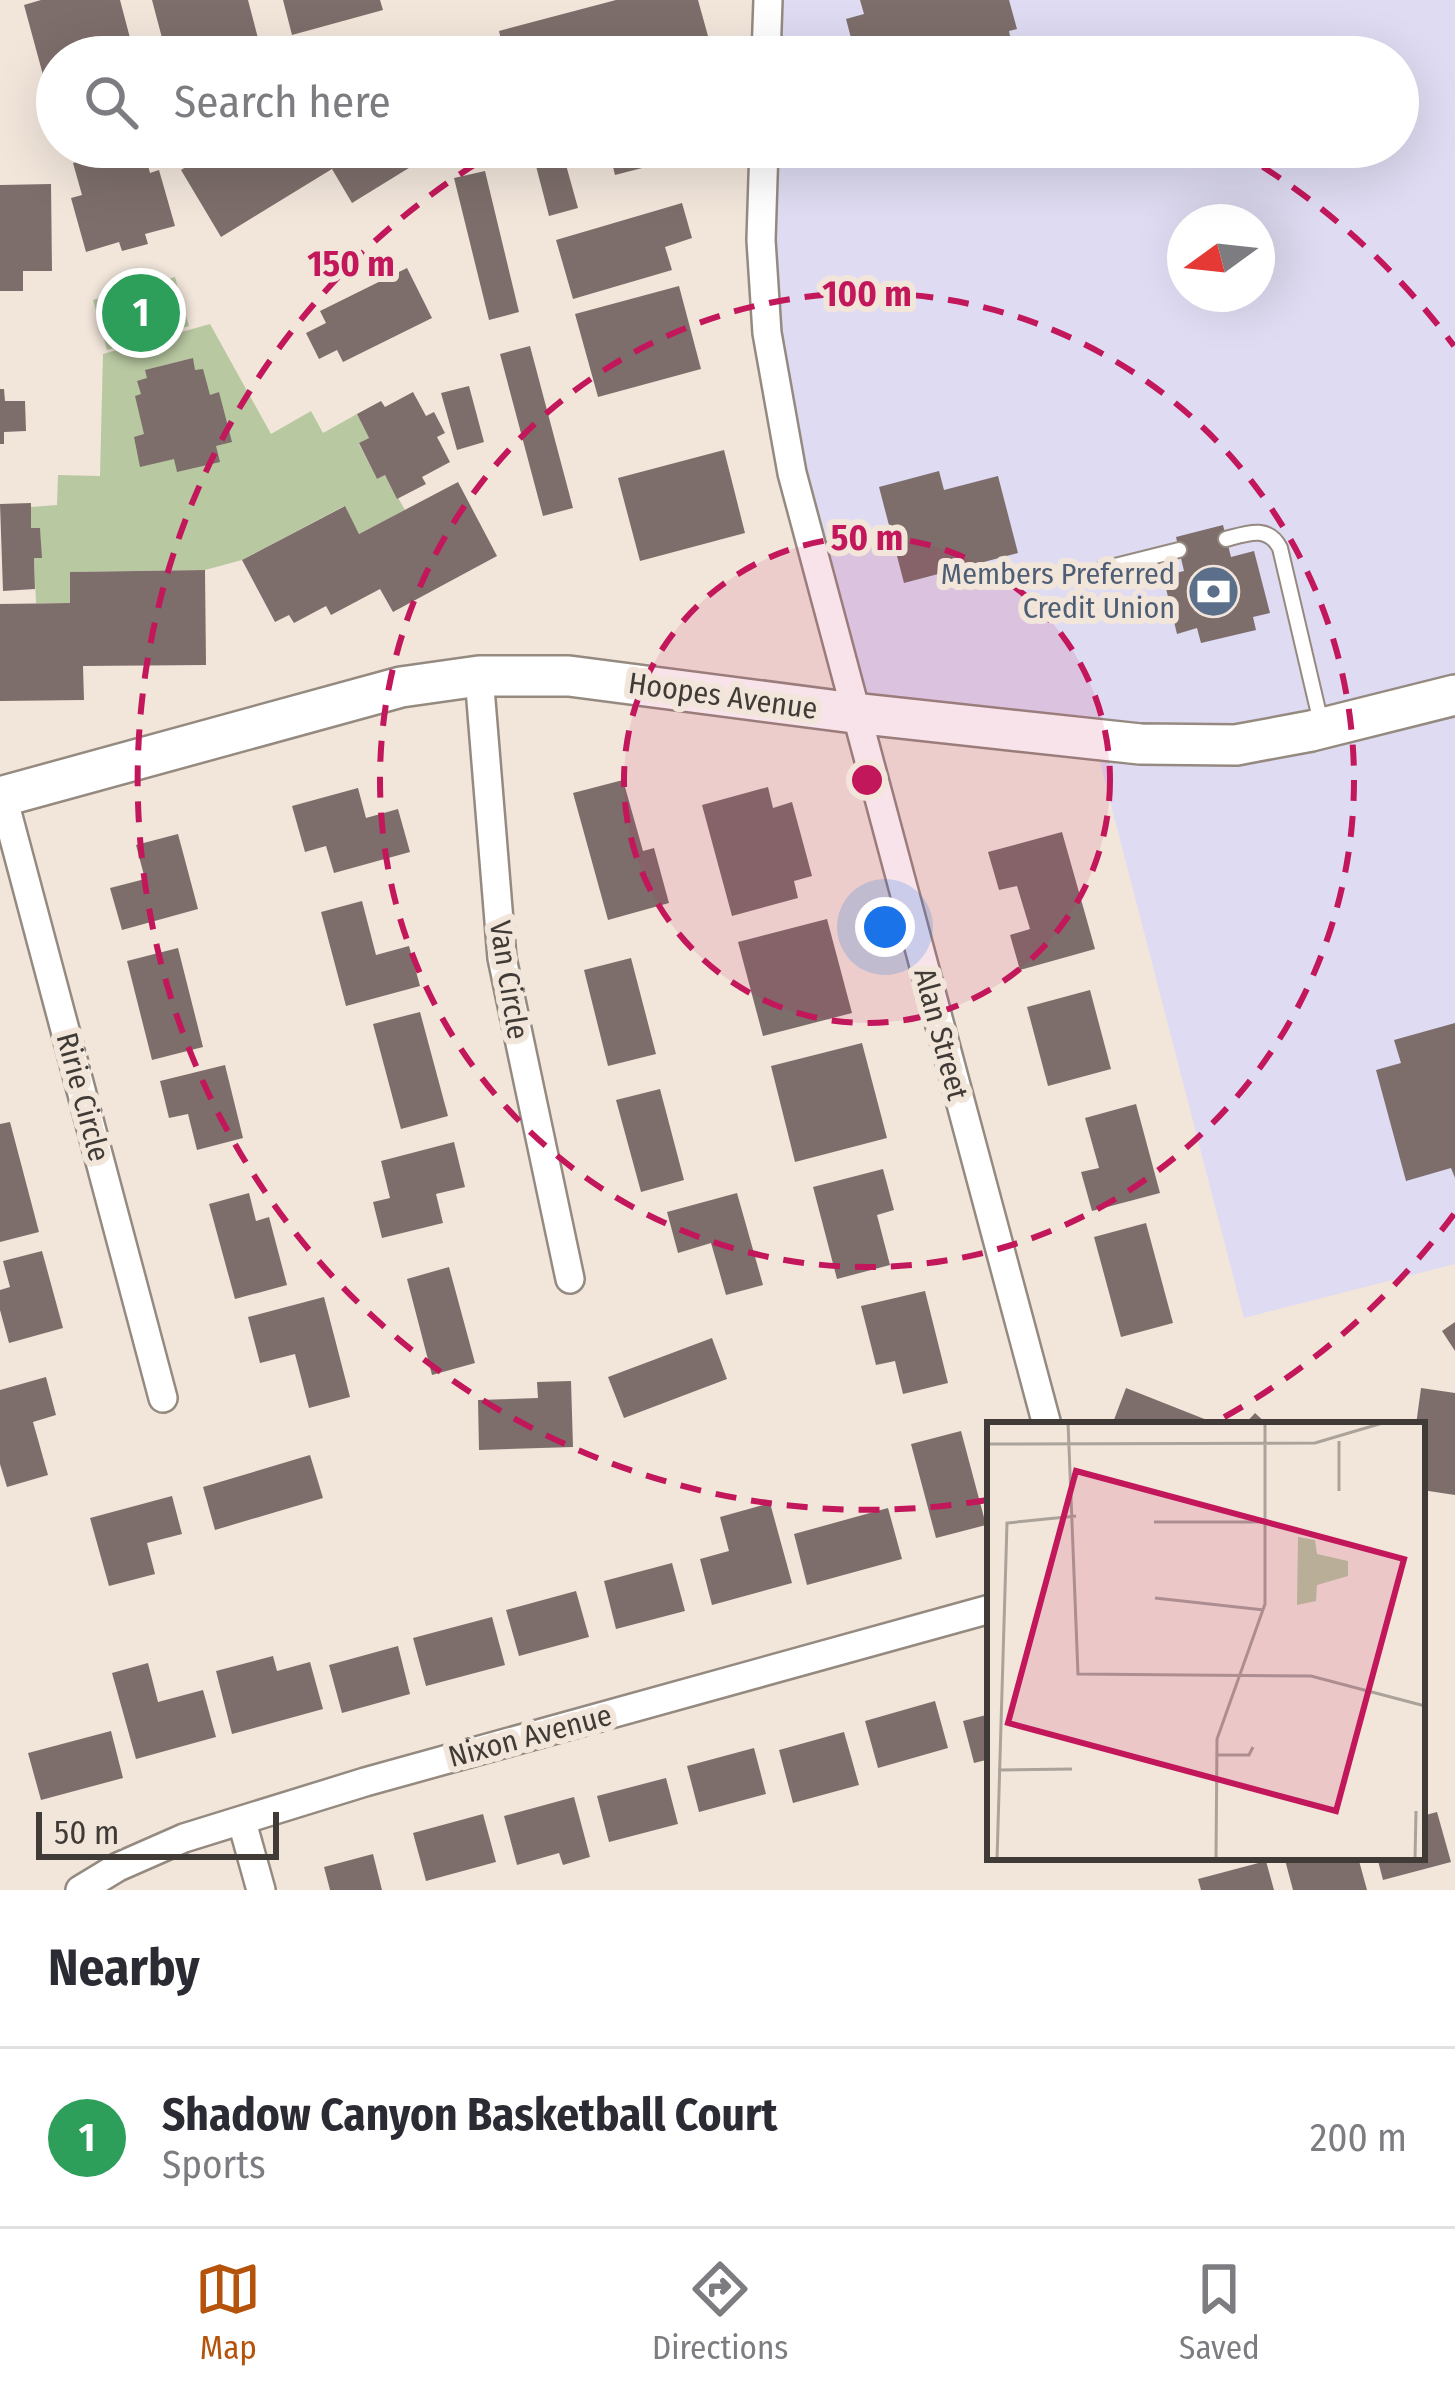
<!DOCTYPE html>
<html lang="en">
<head>
<meta charset="utf-8">
<style>
	body { margin:0; font-family:"Fira Sans Condensed",sans-serif; background:#f7f7f7; color:#2b2b33 }
	.compass { position:absolute; left:1167px; top:204px; width:108px; height:108px; border-radius:50%; background:#fff; box-shadow:0 12px 48px #0002; rotate:255deg }
	.scale { position:absolute; left:36px; bottom:30px; width:243px; box-sizing:border-box; padding-left:12px; border:6px solid #403b37; border-top:0; font-size:33px; line-height:42px; white-space:nowrap; color:#403b37; -webkit-text-stroke:9px #f2e6db; paint-order:stroke }
	.you { position:absolute; left:885px; top:927px; width:42px; height:42px; margin:-30px; border:9px solid #fff; border-radius:50%; background:#1a73e8; box-shadow:0 0 0 18px #1a73e833 }
	.badge { display:grid; place-items:center; width:78px; height:78px; border-radius:50%; background:#b45309; color:#fff; font-size:39px; font-weight:700 }
	.pin { position:absolute; translate:-50% -50%; border:6px solid #fff; box-shadow:0 3px 12px #0006 }
	.list { margin:0; padding:0; list-style:none }
	h2 { display:flex; justify-content:space-between; align-items:center; height:156px; margin:0; padding:0 48px; font-size:51px }
	h2 small { font-size:39px; font-weight:400; color:#7c7c81 }
	.list li { display:grid; grid-template-columns:78px 1fr auto; gap:36px; align-items:center; box-sizing:border-box; height:180px; padding:0 48px; border-top:3px solid #e1e1e2 }
	.list b { display:block; font-size:45px; white-space:nowrap }
	.list p { margin:0; font-size:39px; white-space:nowrap; color:#7c7c81 }
	.list em { font-size:39px; font-style:normal; color:#7c7c81 }
	.icon { flex:none; width:66px; height:66px; fill:none; stroke:currentColor; stroke-width:2; stroke-linecap:round; stroke-linejoin:round }
	.map { position:relative; flex:none; width:1455px; height:1890px; overflow:hidden }
	.search { position:absolute; background:#fff; box-shadow:0 12px 48px #0002; left:36px; right:36px; top:36px; height:132px; display:flex; align-items:center; gap:30px; box-sizing:border-box; padding:0 42px; border-radius:66px; color:#7c7c81; font-size:45px }
	.sheet { height:336px; background:#fff }
	nav { display:flex; justify-content:space-around; align-items:center; box-sizing:border-box; height:168px; border-top:3px solid #e1e1e2; background:#fff; font-size:33px; color:#7c7c81 }
	nav a { display:grid; justify-items:center; gap:6px }
	nav .on { color:#b45309 }
	.map>svg:first-child { display:block }
	.commercial { fill:#dedbf2; fill-rule:evenodd }
	.green { fill:#b8c8a1 }
	.building { fill:#7d6e6b }
	.lines { fill:none; stroke-linecap:round; stroke-linejoin:round }
	.lane-casing { stroke:#958a80; stroke-width:18 }
	.street-casing { stroke:#958a80; stroke-width:32 }
	.secondary-casing { stroke:#958a80; stroke-width:44 }
	.lane { stroke:#fff; stroke-width:14 }
	.street { stroke:#fff; stroke-width:27 }
	.secondary { stroke:#fff; stroke-width:39 }
	.ring { fill:none; stroke:#c2185b; stroke-width:6; stroke-dasharray:21 15 }
	.labels { text-anchor:middle; dominant-baseline:central; stroke-width:12; stroke-linejoin:round; paint-order:stroke }
	.service-label { font-size:30px; fill:#4e5e75; stroke:#f2e6db; text-anchor:end }
	.street-label { font-size:30px; fill:#403b37; stroke:#f2e6db }
	.inset-road { fill:none; stroke:#aba299; stroke-width:3 }
	.view { fill:#c2185b; fill-opacity:0.15; stroke:#c2185b; stroke-width:6 }
	.inset-edge { fill:none; stroke:#403b37; stroke-width:6 }
	.centre { fill:#c2185b; stroke:#f2e6db; stroke-width:6 }
	.ring-label { font-size:36px; text-anchor:middle; font-weight:bold; fill:#c2185b; stroke:#f2e6db; stroke-width:12; stroke-linejoin:round; paint-order:stroke }
</style>
</head>
<body>
<div class="map">
<svg width="1455" height="1890" viewBox="0 0 1455 1890">
	<rect width="100%" height="100%" fill="#f2e6db"/>
	<path class="commercial" d="M768 0H1455V1264L1244 1318 1094 739 854 713 792 473 764 147H1398V57H766ZM1185 222H1257V294H1185Z"/>
	<path class="green" d="M175 277 189 326 107 350 93 300Z
		M210 324 271 434 311 411 323 433 357 414 369 438 359 444 377 479 385 475 405 510 359 534 344 506 242 560 205 570 71 572 70 603H36L34 558 41 557 40 529 31 528V507L57 505 58 475 100 476 103 354Z"/>
	<path class="building" d="M41 0H120L135 57H57V95L49 97 24 5Z
		M152 0H248L259 42 202 57H167Z
		M283 0H380L383 10 292 35Z
		M616 0H698L708 36 628 57H505L499 31Z
		M860 0H1009L1017 29 1009 31 1012 46 972 57H856L846 19 864 14Z
		M92 147H143L150 173 159 170 175 226 145 234 148 244 122 251 119 242 86 252 71 198 82 195 73 163 94 157Z
		M201 147H443L352 203 332 169 221 237 181 170 206 154Z
		M531 147H561L578 208 549 216Z
		M608 147H703L704 152 615 175Z
		M485 171 519 312 489 320 454 178Z
		M51 184 52 271H23V291H0V185Z
		M682 203 692 238 665 247 672 270 573 299 556 240Z
		M407 268 432 318 343 362 337 350 319 359 306 333 326 323 320 311Z
		M679 286 701 369 598 397 575 314Z
		M530 346 573 508 543 516 500 354Z
		M193 358 195 370 203 369 210 395 219 392 232 442 216 446 220 462 177 472 174 459 140 467 134 437 144 434 135 396 141 394 137 381 147 378 145 370Z
		M469 386 484 442 457 450 441 393Z
		M0 389H4L5 401H25L26 431 4 432V444H0Z
		M413 392 426 416 434 412 445 433 437 437 450 462 422 477 426 484 397 499 385 475 377 479 359 443 369 438 357 414 381 401 385 407Z
		M724 450 745 533 640 561 618 478Z
		M939 471 944 490 998 476 1018 553 904 583 879 487Z
		M458 482 497 556 393 612 380 589 331 615 326 606 294 623 289 615 275 622 242 560 345 506 359 534Z
		M31 503V528H40L42 558H34L35 589 3 591 0 504Z
		M1223 525 1231 557 1254 551 1270 613 1253 617 1256 630 1201 643 1197 628 1177 634 1163 576 1184 571 1176 537Z
		M205 570 206 665 83 666 84 700 0 701V604L70 603V572Z
		M623 780 643 851 654 848 669 903 608 920 573 793Z
		M768 787 773 808 792 802 812 876 794 881 798 898 732 916 702 805Z
		M358 788 366 818 398 809 410 852 334 873 326 846 305 852 292 806Z
		M1062 832 1095 949 1020 970 1010 935 1030 929 1017 886 999 890 988 852Z
		M178 834 198 909 122 930 110 888 145 879 136 845Z
		M362 901 376 955 409 946 420 986 346 1006 321 912Z
		M827 919 852 1013 763 1036 738 942Z
		M178 948 203 1047 152 1060 127 961Z
		M631 958 656 1054 608 1066 584 970Z
		M1090 990 1111 1069 1048 1086 1027 1007Z
		M420 1012 448 1116 401 1129 373 1024Z
		M1455 1023V1178L1451 1168 1406 1181 1376 1070 1401 1063 1394 1040Z
		M862 1043 887 1138 795 1162 771 1066Z
		M225 1065 243 1138 197 1150 188 1114 169 1118 160 1081Z
		M660 1089 684 1180 641 1192 616 1100Z
		M1136 1104 1160 1193 1092 1211 1081 1172 1099 1168 1085 1118Z
		M10 1122 39 1232 0 1242V1124Z
		M454 1142 465 1187 436 1194 443 1223 382 1238 373 1202 390 1198 381 1161Z
		M883 1169 894 1210 877 1215 890 1265 837 1279 813 1187Z
		M249 1193 256 1221 269 1217 287 1285 235 1299 209 1204Z
		M737 1193 763 1285 726 1295 711 1243 678 1253 667 1212Z
		M1146 1223 1173 1323 1121 1337 1094 1237Z
		M42 1251 63 1328 9 1343 0 1310V1290L10 1287 3 1261Z
		M449 1267 475 1363 432 1375 407 1279Z
		M925 1291 948 1383 903 1394 895 1361 876 1365 861 1306Z
		M324 1297 350 1397 309 1408 295 1354 260 1363 248 1317Z
		M1455 1322V1351L1442 1331Z
		M712 1338 727 1379 624 1418 608 1377Z
		M46 1377 56 1415 33 1422 48 1475 7 1487 0 1464V1390Z
		M571 1381 573 1447 479 1450 478 1400 538 1398 537 1382Z
		M1126 1388 1212 1422 1211 1425H1112Z
		M1421 1388 1455 1393V1495L1422 1490V1425H1416Z
		M1255 1413 1268 1425H1244Z
		M961 1431 986 1525 936 1538 911 1444Z
		M310 1455 323 1498 215 1530 203 1487Z
		M172 1496 182 1534 147 1543 155 1574 109 1586 90 1518Z
		M770 1503 792 1583 712 1605 700 1559 729 1551 720 1517Z
		M888 1508 902 1559 807 1585 794 1534Z
		M672 1563 685 1611 616 1629 604 1581Z
		M576 1591 589 1637 519 1656 506 1610Z
		M492 1617 505 1665 426 1686 413 1638Z
		M398 1646 410 1694 342 1713 329 1665Z
		M273 1656 277 1671 310 1662 323 1709 232 1734 216 1671Z
		M148 1663 158 1702 203 1690 216 1737 136 1759 112 1673Z
		M935 1701 948 1748 878 1768 865 1721Z
		M990 1714V1759L974 1763 963 1721Z
		M111 1731 123 1778 41 1800 28 1753Z
		M844 1732 859 1785 793 1803 779 1750Z
		M754 1748 766 1794 699 1812 687 1766Z
		M666 1778 678 1824 609 1842 597 1796Z
		M574 1797 590 1857 563 1865 559 1853 517 1865 504 1816Z
		M1437 1812 1451 1862 1383 1880 1377 1857H1422V1816Z
		M483 1814 496 1862 426 1881 413 1833Z
		M373 1854 382 1890H330L324 1867Z
		M1297 1857H1358L1367 1890H1293L1285 1860Z
		M1266 1861 1274 1890H1201L1198 1879Z"/>
	<g class="lines">
		<defs>
			<path id="lane" d="M1226 539C1248 533 1268 525 1280 548L1321 723
				M1103 569 1179 550"/>
			<path id="street" d="M766 57 768 0
				M764 147 761 240 767 333 792 473 1047 1425
				M479 676 502 958 570 1279
				M3 797 163 1398
				M242 1822 261 1890
				M80 1890 118 1867 184 1838 365 1782 990 1609"/>
			<path id="secondary" d="M0 797 401 687 479 676H569L854 713 1140 744 1236 745 1311 731 1455 695"/>
		</defs>
		<use href="#lane" class="lane-casing"/>
		<use href="#street" class="street-casing"/>
		<use href="#secondary" class="secondary-casing"/>
		<use href="#lane" class="lane"/>
		<use href="#street" class="street"/>
		<use href="#secondary" class="secondary"/>
	</g>
	<circle cx="867" cy="780" r="243" fill="#c2185b" fill-opacity=".12"/>
	<g class="ring">
		<circle cx="867" cy="780" r="243"/>
		<circle cx="867" cy="780" r="487"/>
		<path d="M1454 1214A730 730 0 0 1 1210 1425M987 1500A730 730 0 0 1 502 148M772 56A730 730 0 0 1 962 56M1232 148A730 730 0 0 1 1454 346"/>
	</g>
	<defs>
		<symbol id="bank-disc" viewBox="-11 -11 22 22"><circle r="9.5" fill="#5c6f8a" stroke="#f2e6db"/><path d="M-6-4H6V4H-6ZM0-2.3a2.3 2.3 0 1 0 0 4.6a2.3 2.3 0 1 0 0-4.6Z" fill="#fff"/></symbol>
	</defs>
	<g fill-rule="evenodd">
		<use href="#bank-disc" x="1184" y="562" width="59" height="59"/>
	</g>
	<g class="labels">
		<g class="service-label">
			<text x="1175" y="574">Members Preferred<tspan x="1175" dy="34">Credit Union</tspan></text>
		</g>
		<g class="street-label">
			<text transform="translate(723 696) rotate(8)">Hoopes Avenue</text>
			<text transform="translate(509 980) rotate(81)">Van Circle</text>
			<text transform="translate(941 1034) rotate(75)">Alan Street</text>
			<text transform="translate(83 1097) rotate(75)">Ririe Circle</text>
			<text transform="translate(530 1736) rotate(-15)">Nixon Avenue</text>
		</g>
	</g>
	<g transform="translate(987 1422)">
		<rect width="438" height="438" fill="#f2e6db"/>
		<path d="M311 115 328 118 330 132 361 139V154L330 163 329 179 310 183Z" fill="#b8c8a1"/>
		<path class="inset-road" d="M81 0 91 252 324 254 438 284M352 19V69M0 22 328 21 399 0M167 100H279M168 176 277 188M229 333H262L266 325M11 348 85 347M10 438 20 101 89 94M229 438 230 317 278 182V0M428 438 429 389"/>
		<path class="view" d="M89 49 417 137 349 389 21 301Z"/>
		<rect width="438" height="438" class="inset-edge"/>
	</g>
	<circle cx="867" cy="780" r="18" class="centre"/>
	<g class="ring-label">
		<text x="351" y="276">150 m</text>
		<text x="867" y="306">100 m</text>
		<text x="867" y="550">50 m</text>
	</g>
</svg>
<svg class="compass" viewBox="-18 -18 36 36"><path d="M0-13l5 13h-10z" fill="#e53935"/><path d="M0 13l5-13h-10z" fill="#7c7c81"/></svg>
<div class="scale">50 m</div>
<div class="you"></div>
<div class="pin badge" style="left:141px;top:313px;background:#2e9e5b">1</div>
<div class="search"><svg class="icon" aria-label="search" viewBox="0 0 24 24"><circle cx="10" cy="10" r="6"/><path d="M15 15l6 6"/></svg>Search here</div>
</div>
<section class="sheet">
<h2>Nearby<small></small></h2>
<ul class="list">
<li><span class="badge" style="background:#2e9e5b">1</span><div><b>Shadow Canyon Basketball Court</b><p>Sports</p></div><em>200 m</em></li>
</ul>
</section>
<nav>
<a class="on"><svg class="icon" aria-label="map" viewBox="0 0 24 24"><path d="M3 6l6-2 6 2 6-2v14l-6 2-6-2-6 2zM9 4v14M15 6v14"/></svg>Map</a>
<a><svg class="icon" aria-label="directions" viewBox="0 0 24 24"><path d="M12 3l9 9-9 9-9-9zM9 14v-3h6M13 9l2 2-2 2"/></svg>Directions</a>
<a><svg class="icon" aria-label="saved" viewBox="0 0 24 24"><path d="M7 4h10v16l-5-4-5 4z"/></svg>Saved</a>
</nav>
</body>
</html>
